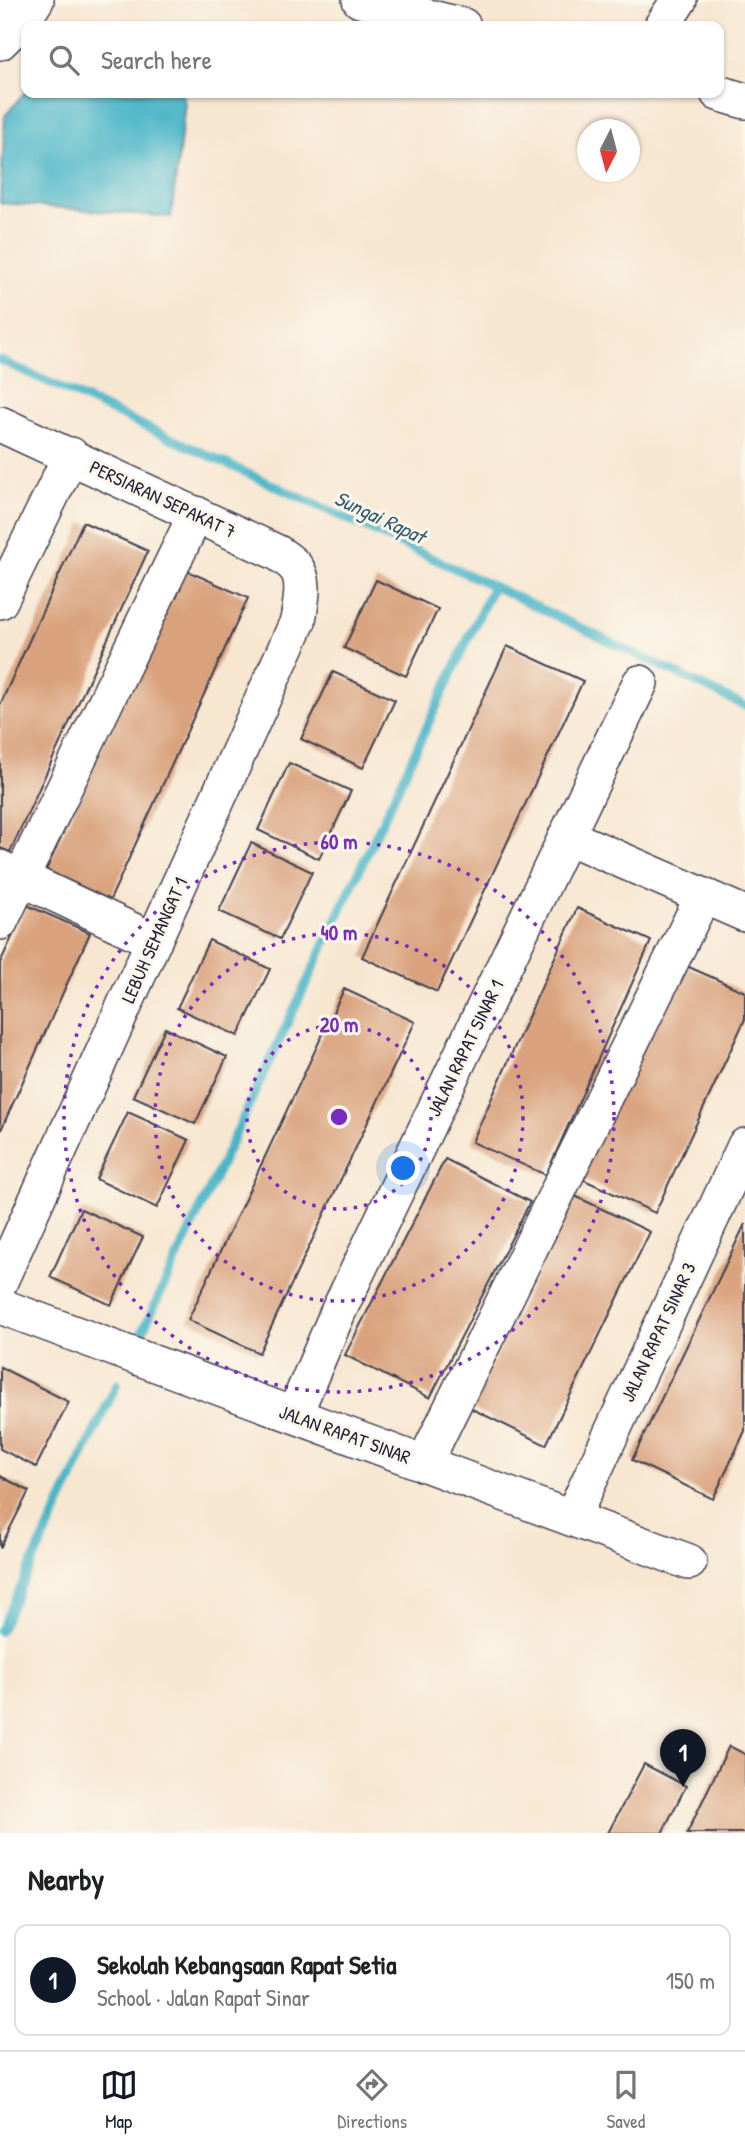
<!DOCTYPE html>
<html lang="en">
<head>
<meta charset="utf-8">
<style>
	body { margin:0; font-family:"Patrick Hand",sans-serif; background:#f2f2f2; color:#202124 }
	.compass { position:absolute; left:577px; top:119px; width:63px; height:63px; border-radius:50%; background:#fff; box-shadow:0 2px 5px #0004; rotate:186deg }
	.you { position:absolute; left:404px; top:1169px; width:24px; height:24px; margin:-18px; border:5px solid #fff; border-radius:50%; background:#1a73e8; box-shadow:0 0 0 10px #1a73e833 }
	.badge { display:grid; place-items:center; width:46px; height:46px; border-radius:50%; background:#111827; color:#fff; font-size:23px; font-weight:700 }
	.pin { position:absolute; translate:-50% -58px; filter:drop-shadow(0 2px 4px #0008) }
	.pin::after { content:''; position:absolute; top:37px; width:24px; height:21px; background:inherit; clip-path:polygon(0 0,100% 0,50% 100%) }
	.list { margin:0; padding:0; list-style:none }
	h2 { display:flex; justify-content:space-between; align-items:center; height:91px; margin:0; padding:0 28px; font-size:30px }
	h2 small { font-size:23px; font-weight:400; color:#757577 }
	.list li { display:grid; grid-template-columns:46px 1fr auto; gap:21px; align-items:center; box-sizing:border-box; height:112px; margin:0 14px 14px; padding:0 14px; border:2px solid #e0e0e0; border-radius:14px }
	.list b { display:block; font-size:26px; white-space:nowrap }
	.list p { margin:0; font-size:23px; white-space:nowrap; color:#757577 }
	.list em { font-size:23px; font-style:normal; color:#757577 }
	.icon { flex:none; width:38px; height:38px; fill:none; stroke:currentColor; stroke-width:2; stroke-linecap:round; stroke-linejoin:round }
	.map { position:relative; flex:none; width:745px; height:1833px; overflow:hidden }
	.search { position:absolute; background:#fff; box-shadow:0 2px 5px #0004; left:21px; right:21px; top:21px; height:77px; display:flex; align-items:center; gap:18px; box-sizing:border-box; padding:0 24px; border-radius:14px; color:#757577; font-size:26px }
	.sheet { height:217px; background:#fff }
	nav { display:flex; justify-content:space-around; align-items:center; box-sizing:border-box; height:98px; border-top:2px solid #e0e0e0; background:#fff; font-size:19px; color:#757577 }
	nav a { display:grid; justify-items:center; gap:4px }
	nav .on { color:#111827 }
	.map>svg:first-child { display:block }
	.water { fill:#4ab5c7; stroke:#366c81; stroke-width:2 }
	.lines { fill:none; stroke-linecap:round; stroke-linejoin:round }
	.stream { stroke:#4ab5c7; stroke-width:9 }
	.building { fill:#d9a27d }
	.minor-casing { stroke:#423f51; stroke-width:38 }
	.minor { stroke:#fff; stroke-width:35 }
	.ring { fill:none; stroke:#7b2cbf; stroke-width:3.5; stroke-dasharray:3.5 7 }
	.labels { text-anchor:middle; dominant-baseline:central; stroke-width:6; stroke-linejoin:round; paint-order:stroke }
	.street-label { font-size:19px; fill:#22223b; stroke:#fbf7ec }
	.water-label { font-size:21px; font-style:italic; fill:#325d73; stroke:#fbf7ec }
	.centre { fill:#7b2cbf; stroke:#fbf7ec; stroke-width:3.5 }
	.ring-label { font-size:21px; text-anchor:middle; font-weight:bold; fill:#7b2cbf; stroke:#fbf7ec; stroke-width:6; stroke-linejoin:round; paint-order:stroke }
</style>
</head>
<body>
<div class="map">
<svg width="745" height="1833" viewBox="0 0 745 1833">
	<rect width="100%" height="100%" fill="#fbf7ec"/>
	<filter id="ink" filterUnits="userSpaceOnUse"><feTurbulence type="fractalNoise" baseFrequency=".0143" numOctaves="2"/><feDisplacementMap in="SourceGraphic" scale="14" xChannelSelector="R" yChannelSelector="G"/><feConvolveMatrix kernelMatrix="1 2 1 2 8 2 1 2 1" color-interpolation-filters="sRGB"/></filter>
	<filter id="wash" filterUnits="userSpaceOnUse"><feTurbulence type="fractalNoise" baseFrequency=".00686" numOctaves="4" result="noise"/><feDisplacementMap in="SourceGraphic" scale="28" xChannelSelector="R" yChannelSelector="G"/><feGaussianBlur stdDeviation="1.57" result="paint"/><feColorMatrix in="noise" values="0 0 0 0 0 0 0 0 0 0 0 0 0 0 0 0 0 1.4 0 .05"/><feComposite in="paint" operator="in"/></filter>
	<g filter="url(#wash)">
		<rect width="100%" height="100%" fill="#f7e6d0"/>
		<path class="water" d="M26 91 181 93 185 103 171 217 0 203 5 116Z"/>
		<g class="lines">
			<path class="stream" d="M0 360 493 586 745 706
				M139 1339 493 586
				M0 1631 117 1384"/>
		</g>
		<g id="blocks">
			<path class="building" d="M83 522 148 551 10 852 0 848V705Z
				M183 569 248 598 110 900 46 870Z
				M376 580 438 609 406 676 344 648Z
				M507 646 583 681 437 992 362 957Z
				M333 672 395 700 363 768 301 739Z
				M289 763 351 791 319 859 258 830Z
				M251 843 312 872 280 939 219 911Z
				M27 905 90 933 0 1132V963Z
				M577 908 651 941 546 1175 472 1142Z
				M209 940 270 969 238 1036 177 1008Z
				M680 963 745 992V1019L655 1213 580 1178Z
				M344 989 415 1022 259 1353 188 1320Z
				M165 1028 227 1057 195 1124 133 1096Z
				M128 1112 189 1140 157 1208 96 1179Z
				M445 1159 530 1202 430 1398 345 1355Z
				M575 1196 650 1232 546 1445 470 1408Z
				M81 1209 143 1237 111 1305 50 1277Z
				M745 1224V1431L713 1499 632 1460Z
				M0 1367 69 1402 36 1467 0 1449Z
				M0 1476 29 1491 0 1548Z
				M729 1746 745 1754V1833H687Z
				M644 1764 686 1786 662 1833H608Z"/>
		</g>
	</g>
	<g filter="url(#ink)">
		<use href="#blocks" fill-opacity="0" stroke="#423f51" stroke-width="2"/>
		<g class="lines">
			<defs>
				<path id="minor" d="M360 0 463 26
					M0 1V0
					M662 26 679 0
					M0 42 25 17 36 0
					M718 93 745 101
					M0 424 278 553C283 557 292 562 296 568 307 582 300 605 298 621L0 1281
					M0 601 71 455
					M566 836 745 914
					M0 868 154 941
					M0 922 196 514
					M0 1306 689 1562
					M294 1415 338 1312 640 683
					M424 1464 703 896
					M572 1518 745 1146"/>
			</defs>
			<use href="#minor" class="minor-casing"/>
			<use href="#minor" class="minor"/>
		</g>
	</g>
	<g class="ring">
		<circle cx="339" cy="1117" r="92"/>
		<circle cx="339" cy="1117" r="184"/>
		<circle cx="339" cy="1117" r="275"/>
	</g>
	<g class="labels">
		<g class="street-label">
			<text transform="translate(163 499) rotate(25)">PERSIARAN SEPAKAT 7</text>
			<text transform="translate(154 940) rotate(-66)">LEBUH SEMANGAT 1</text>
			<text transform="translate(465 1048) rotate(-64)">JALAN RAPAT SINAR 1</text>
			<text transform="translate(658 1332) rotate(-65)">JALAN RAPAT SINAR 3</text>
			<text transform="translate(345 1434) rotate(20)">JALAN RAPAT SINAR</text>
		</g>
		<g class="water-label">
			<text transform="translate(380 517) rotate(25)">Sungai Rapat</text>
		</g>
	</g>
	<circle cx="339" cy="1117" r="10" class="centre"/>
	<g class="ring-label">
		<text x="339" y="849">60 m</text>
		<text x="339" y="940">40 m</text>
		<text x="339" y="1032">20 m</text>
	</g>
</svg>
<svg class="compass" viewBox="-18 -18 36 36"><path d="M0-13l5 13h-10z" fill="#e53935"/><path d="M0 13l5-13h-10z" fill="#757577"/></svg>
<div class="you"></div>
<div class="pin badge" style="left:683px;top:1787px">1</div>
<div class="search"><svg class="icon" aria-label="search" viewBox="0 0 24 24"><circle cx="10" cy="10" r="6"/><path d="M15 15l6 6"/></svg>Search here</div>
</div>
<section class="sheet">
<h2>Nearby<small></small></h2>
<ul class="list">
<li><span class="badge">1</span><div><b>Sekolah Kebangsaan Rapat Setia</b><p>School · Jalan Rapat Sinar</p></div><em>150 m</em></li>
</ul>
</section>
<nav>
<a class="on"><svg class="icon" aria-label="map" viewBox="0 0 24 24"><path d="M3 6l6-2 6 2 6-2v14l-6 2-6-2-6 2zM9 4v14M15 6v14"/></svg>Map</a>
<a><svg class="icon" aria-label="directions" viewBox="0 0 24 24"><path d="M12 3l9 9-9 9-9-9zM9 14v-3h6M13 9l2 2-2 2"/></svg>Directions</a>
<a><svg class="icon" aria-label="saved" viewBox="0 0 24 24"><path d="M7 4h10v16l-5-4-5 4z"/></svg>Saved</a>
</nav>
</body>
</html>
